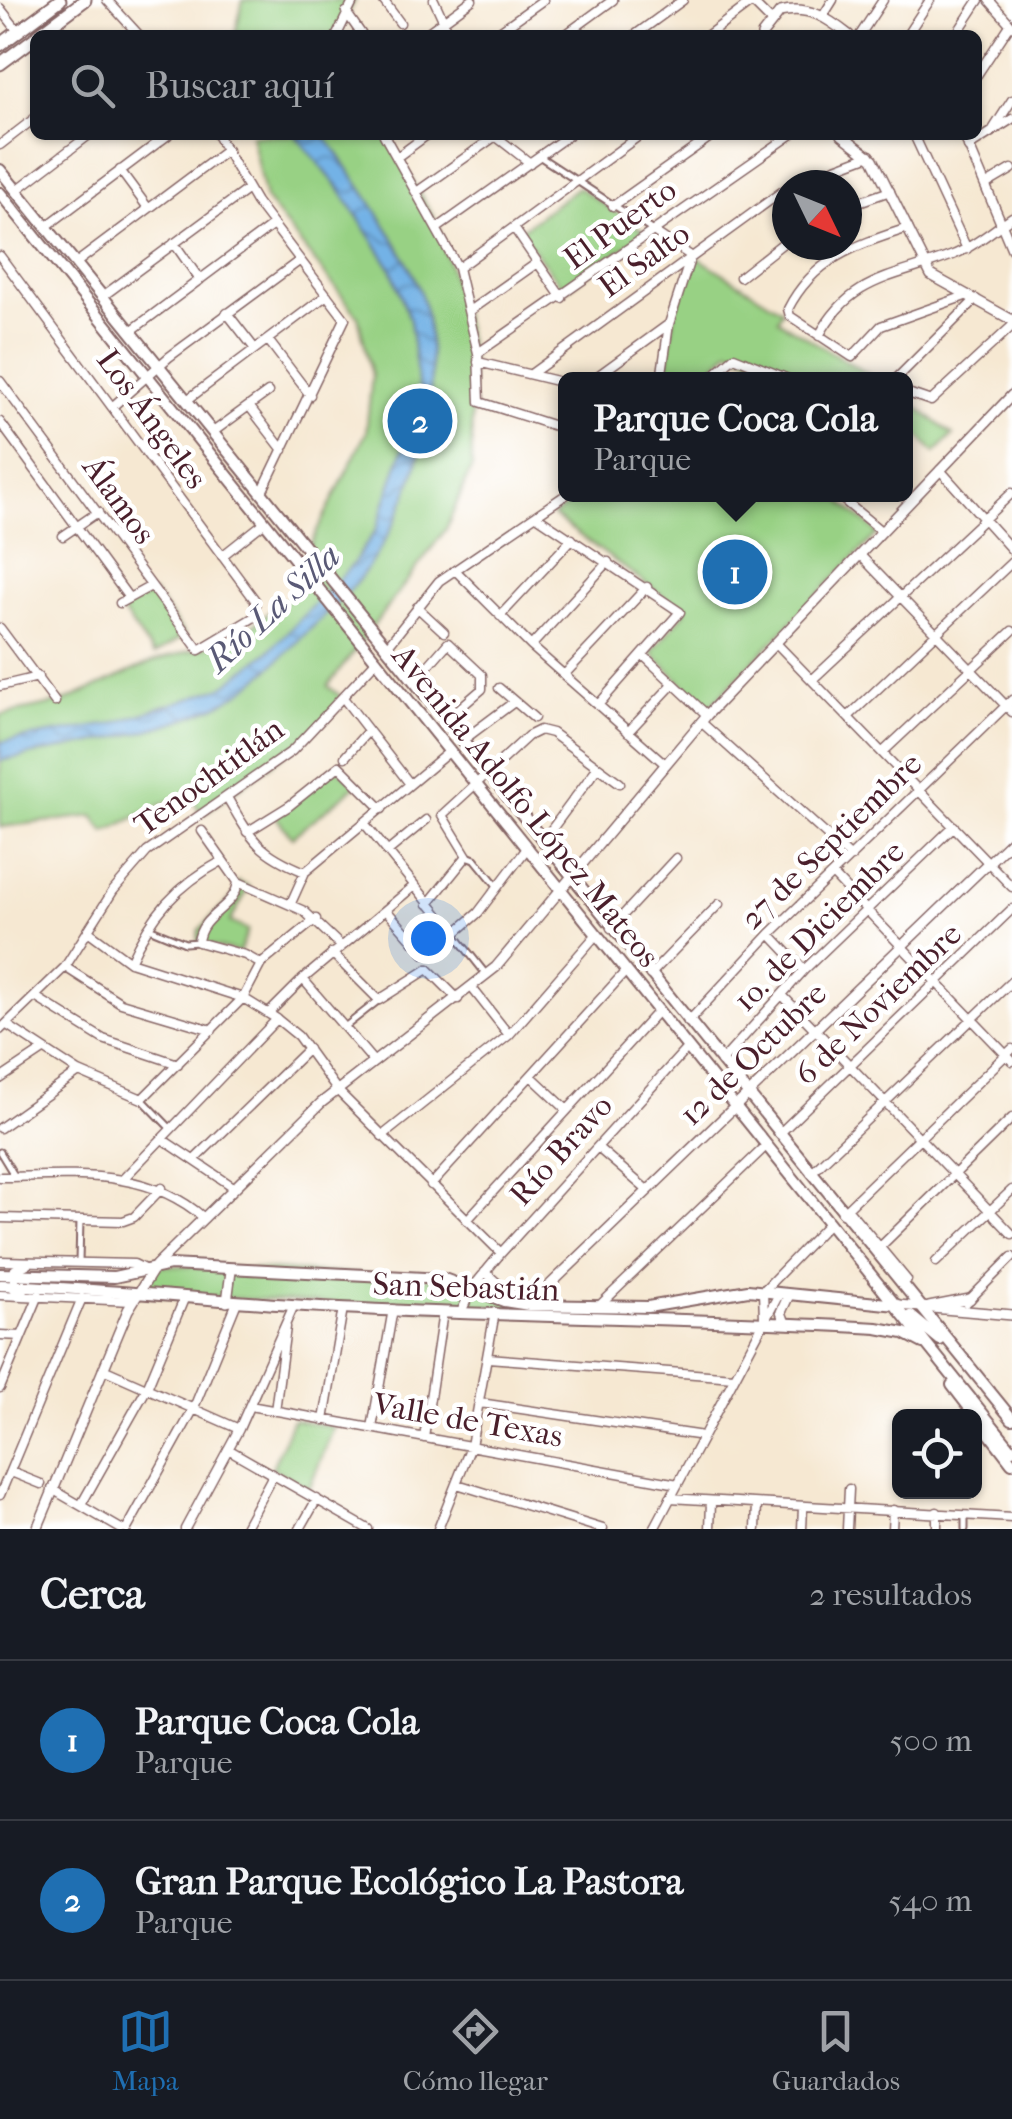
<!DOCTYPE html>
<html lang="es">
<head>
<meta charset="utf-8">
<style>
	body { margin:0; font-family:"IM FELL French Canon",serif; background:#20242c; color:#f1f3f6 }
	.controls { position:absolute; right:30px; bottom:30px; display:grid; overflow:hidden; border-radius:15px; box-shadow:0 2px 8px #0004 }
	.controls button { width:90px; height:90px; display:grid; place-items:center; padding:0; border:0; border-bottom:2px solid #363941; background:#171b24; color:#f1f3f6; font:50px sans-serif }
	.compass { position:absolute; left:772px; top:170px; width:90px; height:90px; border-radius:50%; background:#171b24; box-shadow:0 2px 8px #0004; rotate:133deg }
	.you { position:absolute; left:428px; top:938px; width:35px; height:35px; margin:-25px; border:8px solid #fff; border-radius:50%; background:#1a73e8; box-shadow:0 0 0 15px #1a73e833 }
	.badge { display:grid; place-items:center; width:65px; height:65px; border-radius:50%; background:#1f6fb2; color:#fff; font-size:32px; font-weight:700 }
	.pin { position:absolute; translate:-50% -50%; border:5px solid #fff; box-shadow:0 2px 10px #0006 }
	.popup { position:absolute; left:558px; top:372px; width:355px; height:130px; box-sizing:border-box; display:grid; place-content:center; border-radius:15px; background:#171b24; filter:drop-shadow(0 2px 8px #0005); font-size:32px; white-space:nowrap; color:#9ea1a6 }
	.popup b { font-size:38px; color:#f1f3f6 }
	.popup::after { content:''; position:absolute; left:50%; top:100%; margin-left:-20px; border:20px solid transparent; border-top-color:#171b24 }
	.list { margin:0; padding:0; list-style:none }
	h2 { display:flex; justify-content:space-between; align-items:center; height:130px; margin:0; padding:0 40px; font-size:42px }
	h2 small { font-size:32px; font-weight:400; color:#9ea1a6 }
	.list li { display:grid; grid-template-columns:65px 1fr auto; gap:30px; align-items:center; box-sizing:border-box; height:160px; padding:0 40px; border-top:2px solid #363941 }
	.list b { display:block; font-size:38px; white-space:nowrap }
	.list p { margin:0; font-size:32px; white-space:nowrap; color:#9ea1a6 }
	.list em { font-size:32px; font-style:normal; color:#9ea1a6 }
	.icon { flex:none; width:55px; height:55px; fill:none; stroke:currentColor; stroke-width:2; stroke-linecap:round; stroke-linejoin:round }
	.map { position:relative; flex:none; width:1012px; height:1529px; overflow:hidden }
	.search { position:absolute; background:#171b24; box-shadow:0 2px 8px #0004; left:30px; right:30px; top:30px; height:110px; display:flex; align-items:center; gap:25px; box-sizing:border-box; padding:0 35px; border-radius:15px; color:#9ea1a6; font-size:38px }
	.sheet { height:450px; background:#171b24 }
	nav { display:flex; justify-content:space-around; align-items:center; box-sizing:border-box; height:140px; border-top:2px solid #363941; background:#171b24; font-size:28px; color:#9ea1a6 }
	nav a { display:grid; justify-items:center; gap:5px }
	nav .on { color:#1f6fb2 }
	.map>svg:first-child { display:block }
	.green { fill:#98d184; stroke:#717858; stroke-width:2.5 }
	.water { fill:url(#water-waves); stroke:#5e6888; stroke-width:2.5 }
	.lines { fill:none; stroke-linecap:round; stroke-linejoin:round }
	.pedestrian-casing { stroke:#866565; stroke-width:9 }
	.minor-casing { stroke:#866565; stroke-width:11 }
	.tertiary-casing { stroke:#866565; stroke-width:12 }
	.secondary-casing { stroke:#866565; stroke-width:14 }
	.primary-casing { stroke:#866565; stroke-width:15 }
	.pedestrian { stroke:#fff; stroke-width:5 }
	.minor { stroke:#fff; stroke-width:8 }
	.tertiary { stroke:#fff; stroke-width:9 }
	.secondary { stroke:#fff; stroke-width:10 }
	.primary { stroke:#fff; stroke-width:11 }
	.labels { text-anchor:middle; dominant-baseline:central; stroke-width:9; stroke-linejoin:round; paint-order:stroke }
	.street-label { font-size:32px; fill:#4a1f2b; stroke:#fff }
	.water-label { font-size:35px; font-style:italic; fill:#5a5a76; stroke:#fff }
</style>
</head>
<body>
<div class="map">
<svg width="1012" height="1529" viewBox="0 0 1012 1529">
	<defs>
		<pattern id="water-waves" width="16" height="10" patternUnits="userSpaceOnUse" patternTransform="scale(2.5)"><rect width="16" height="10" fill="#73b2e6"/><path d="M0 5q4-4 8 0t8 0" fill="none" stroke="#6090bb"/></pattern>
	</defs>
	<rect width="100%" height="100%" fill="#fff"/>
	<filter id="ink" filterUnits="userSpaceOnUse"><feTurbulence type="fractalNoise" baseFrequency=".01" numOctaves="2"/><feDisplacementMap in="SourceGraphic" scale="20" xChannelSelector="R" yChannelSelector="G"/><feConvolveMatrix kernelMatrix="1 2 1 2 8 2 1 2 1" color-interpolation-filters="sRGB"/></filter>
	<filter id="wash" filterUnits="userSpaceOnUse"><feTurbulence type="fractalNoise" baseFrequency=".0048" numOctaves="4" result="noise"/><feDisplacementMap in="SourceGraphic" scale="40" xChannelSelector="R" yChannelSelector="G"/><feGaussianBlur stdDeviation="2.25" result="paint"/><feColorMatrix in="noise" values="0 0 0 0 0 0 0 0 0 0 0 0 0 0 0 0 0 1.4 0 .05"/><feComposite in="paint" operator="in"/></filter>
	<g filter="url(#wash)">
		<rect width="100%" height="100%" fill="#f6e8d2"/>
		<path class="green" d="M243 0H355L337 35H235Z
			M251 135H386L439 227 466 330 471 355 472 467 446 529 328 686 344 699 304 740 202 815 188 792 105 832 93 816 0 827V715L63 702 152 662 237 637 320 574 305 555 366 433 372 376 358 316 265 199Z
			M578 187 646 232 565 290 519 231Z
			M697 257 782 310 778 320 876 379H802L730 350 702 379 665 380 676 304Z
			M905 398 953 435 935 453 905 422Z
			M792 494 839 500 878 533 708 708 651 653 685 612 553 516 581 495Z
			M153 593 185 635 154 655 121 610Z
			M336 767 358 784 292 837 275 816Z
			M238 882 249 887 230 922 248 930 239 953 198 942 199 930 234 896Z
			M156 1265 434 1278 472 1287 485 1272 522 1304 520 1313 136 1294Z
			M293 1419 334 1427 309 1489 272 1468Z"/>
		<path class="water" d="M295 135H323L334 148C362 191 412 256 424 305 445 397 417 503 360 578 344 599 321 618 302 637 278 661 251 689 220 704 150 737 75 745 0 761V742L112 724 223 687 269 651 353 564 376 530 420 398 410 321 391 268 339 188Z"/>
	</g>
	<g filter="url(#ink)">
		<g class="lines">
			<defs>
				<path id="pedestrian" d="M539 156 653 231
					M467 856 475 859 498 887
					M149 928 185 943 198 942
					M455 935 485 973
					M346 1026 379 1000
					M142 1099 171 1129
					M0 1152 14 1175
					M79 1262 80 1220
					M965 1529V1515"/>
				<path id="minor" d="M107 0 139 35
					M383 0 400 23
					M434 0 450 35
					M750 0 770 20
					M989 0 1012 26
					M0 8 18 31
					M346 12 362 35
					M823 16 833 0
					M337 35 354 0
					M424 35 472 0
					M494 35 543 0
					M565 35 613 0
					M635 35 683 0
					M708 35 752 2
					M860 35 883 0
					M907 35 930 0
					M956 35 979 0
					M977 75 1010 25
					M994 128 1012 100
					M217 135 256 202 345 319 262 492
					M384 135 458 268 478 353 480 402 558 427 565 417
					M494 135 530 163
					M915 137 967 249
					M0 145 35 118
					M968 147 1012 119
					M397 157 427 135
					M120 170 148 208
					M791 185 870 155
					M985 185 1012 169
					M17 190 89 135
					M418 191 497 135
					M613 206 713 135
					M847 206 890 191
					M47 226 168 135
					M439 227 569 135
					M514 228 562 298
					M908 228C857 245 814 258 788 309L790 316 852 357 881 326 968 295
					M653 231 691 256 669 324 661 380
					M174 243 200 280
					M0 256 255 600 256 616 199 650 0 381
					M76 263 227 150
					M458 268 640 135
					M740 277 787 240
					M103 296 248 189
					M469 311 537 263
					M227 313 255 349
					M131 331 273 225
					M819 336C851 276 895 278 953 255 975 246 993 230 1012 217
					M268 340 310 395
					M478 353 791 135
					M478 362 565 383
					M531 374 787 188
					M592 380 669 324
					M708 380 734 357 791 380
					M895 380 976 299
					M905 392 931 401 1012 326
					M187 400 327 295
					M249 406 283 450
					M112 407 169 357 299 261
					M0 422 129 598
					M213 432 268 392
					M940 470 1012 550
					M817 494 841 498 881 531
					M538 517 680 612 598 705
					M63 536 98 512
					M860 555 1012 712
					M222 556 265 522
					M456 571 531 646 664 763
					M120 603 151 586
					M417 607 444 632
					M500 616 572 539
					M0 628 55 702
					M776 643 1012 887
					M531 646 608 562
					M386 648 439 581 567 494
					M643 655 707 715
					M564 675 647 587
					M813 679 1012 493
					M414 682 448 643 482 675V689L446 720
					M0 686 38 677
					M499 688 534 718
					M344 699 410 784
					M849 716 1012 562
					M701 722 851 857
					M628 732 673 684
					M462 741 514 702
					M883 752 1012 631
					M345 757 368 731
					M228 799C253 842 259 853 305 872
					M365 824 454 934 478 913 528 847
					M202 831 238 882 304 911 341 946
					M247 832 289 806 339 766 382 809
					M543 841 597 768
					M387 852 426 820
					M833 875 1012 1061
					M238 882C235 909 201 913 198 942L245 955 261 964
					M291 903 305 872 450 751
					M428 904 467 856 442 815 528 736 540 730 552 733 620 783
					M386 910 425 954
					M611 928 676 858
					M88 931 130 962 243 998 277 1019 298 1036 337 1090 501 1253
					M770 934 804 970
					M332 953 379 1000 428 969 458 999
					M130 962C151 915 177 885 222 861
					M65 967 121 1003 212 1030
					M650 975 719 904
					M303 979 374 1062
					M472 988 509 1035
					M782 995 1012 1234
					M37 998 103 1039 178 1064
					M269 1013 303 979 414 886
					M688 1022 770 934 1012 700
					M7 1025 79 1072 142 1099 243 998 261 964 316 919
					M0 1030 65 967 113 891 147 852 292 751 377 660
					M721 1062 804 970 954 826
					M531 1076 566 1109
					M0 1079 42 1051
					M0 1128 79 1072
					M779 1134 1012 909
					M382 1136 509 1035 597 934
					M162 1139 235 1188
					M597 1147 647 1190
					M196 1158 308 1049
					M811 1173 1012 981
					M0 1177C73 1176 147 1167 204 1218
					M123 1179 277 1019
					M431 1185 626 971
					M847 1208 907 1280
					M842 1213 1012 1049
					M0 1218 123 1221 134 1217 162 1188
					M467 1220 659 1010
					M880 1247 1012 1118
					M0 1261 134 1264 144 1269
					M936 1262 1012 1190
					M485 1272 519 1302
					M0 1295 132 1301
					M966 1303 1012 1257
					M599 1306 767 1145
					M461 1312 473 1287 501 1253 688 1047
					M764 1318 763 1291 829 1223
					M0 1335 22 1336
					M488 1358 734 1377
					M103 1369 239 1429
					M0 1388 39 1295
					M480 1403 703 1436
					M250 1406 678 1484
					M275 1411 286 1327
					M324 1420 343 1308
					M372 1428 393 1309
					M424 1438 443 1312
					M228 1449 368 1529
					M11 1472 41 1484
					M457 1484 603 1529
					M52 1489 121 1529
					M0 1495 82 1298
					M670 1498 1012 1518
					M81 1505 147 1388 184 1299
					M127 1529 193 1410 237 1302
					M185 1529 239 1429 294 1305
					M244 1529 273 1475
					M300 1529 317 1499
					M438 1529 471 1446 495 1312
					M654 1529 779 1294
					M710 1529 711 1502
					M756 1529 757 1504
					M802 1529 803 1507
					M847 1529 849 1489
					M892 1529 893 1510
					M937 1529V1512"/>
				<path id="tertiary" d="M762 35 780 12C809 5 827 18 849 35
					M842 135 873 159 931 275 1012 320
					M964 135 1012 249
					M25 1295 14 1288 15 1270 28 1263
					M227 1302 231 1271
					M529 1305 1012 840
					M898 1305 1012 1315
					M929 1307 970 1299
					M785 1323 781 1312 789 1295
					M37 1529 128 1310 156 1265 321 1103 496 967 707 715 1012 395"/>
				<path id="secondary" d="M0 170 1012 1419
					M0 193 1012 1450
					M0 1274 114 1277 170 1265 444 1279 504 1301 529 1305 648 1307 748 1290 897 1305
					M0 1285C114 1289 226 1302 340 1308 519 1317 698 1318 877 1328L904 1333 923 1343
					M911 1316 940 1340
					M952 1385 1012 1463"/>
				<path id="primary" d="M38 35 85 0
					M0 45 60 0
					M0 64 35 38"/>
			</defs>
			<use href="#pedestrian" class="pedestrian-casing"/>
			<use href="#minor" class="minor-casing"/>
			<use href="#tertiary" class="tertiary-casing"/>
			<use href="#secondary" class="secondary-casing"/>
			<use href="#primary" class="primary-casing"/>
			<use href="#pedestrian" class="pedestrian"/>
			<use href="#minor" class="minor"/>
			<use href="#tertiary" class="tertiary"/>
			<use href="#secondary" class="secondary"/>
			<use href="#primary" class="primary"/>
		</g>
	</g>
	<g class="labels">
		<g class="street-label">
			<text transform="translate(620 224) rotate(-36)">El Puerto</text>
			<text transform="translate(644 260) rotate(-36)">El Salto</text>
			<text transform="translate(152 419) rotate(54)">Los Ángeles</text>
			<text transform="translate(119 500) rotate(54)">Álamos</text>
			<text transform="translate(209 777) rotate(-36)">Tenochtitlán</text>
			<text transform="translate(526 806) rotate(51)">Avenida Adolfo López Mateos</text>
			<text transform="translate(831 841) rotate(-44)">27 de Septiembre</text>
			<text transform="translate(819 926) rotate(-45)">1o. de Diciembre</text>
			<text transform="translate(878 1004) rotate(-44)">6 de Noviembre</text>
			<text transform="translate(753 1054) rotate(-44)">12 de Octubre</text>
			<text transform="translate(561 1150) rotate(-48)">Río Bravo</text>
			<text transform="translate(466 1287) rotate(2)">San Sebastián</text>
			<text transform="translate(468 1420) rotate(10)">Valle de Texas</text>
		</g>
		<g class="water-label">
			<text transform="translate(273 608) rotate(-43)">Río La Silla</text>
		</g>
	</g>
</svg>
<div class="controls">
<button><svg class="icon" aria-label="locate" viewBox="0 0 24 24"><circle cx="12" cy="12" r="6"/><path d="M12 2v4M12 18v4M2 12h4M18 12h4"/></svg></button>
</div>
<svg class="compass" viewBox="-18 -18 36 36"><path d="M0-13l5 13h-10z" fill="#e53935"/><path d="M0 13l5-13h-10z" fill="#9ea1a6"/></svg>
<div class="you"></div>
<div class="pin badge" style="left:735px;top:572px">1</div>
<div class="popup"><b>Parque Coca Cola</b>Parque</div>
<div class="pin badge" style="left:420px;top:421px">2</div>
<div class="search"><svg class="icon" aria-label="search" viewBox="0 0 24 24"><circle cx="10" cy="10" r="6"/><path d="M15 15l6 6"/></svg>Buscar aquí</div>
</div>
<section class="sheet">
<h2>Cerca<small>2 resultados</small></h2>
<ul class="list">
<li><span class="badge">1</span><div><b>Parque Coca Cola</b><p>Parque</p></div><em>500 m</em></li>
<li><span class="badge">2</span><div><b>Gran Parque Ecológico La Pastora</b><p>Parque</p></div><em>540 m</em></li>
</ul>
</section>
<nav>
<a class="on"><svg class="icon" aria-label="map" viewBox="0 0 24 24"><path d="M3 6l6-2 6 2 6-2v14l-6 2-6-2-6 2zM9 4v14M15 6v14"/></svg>Mapa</a>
<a><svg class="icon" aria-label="directions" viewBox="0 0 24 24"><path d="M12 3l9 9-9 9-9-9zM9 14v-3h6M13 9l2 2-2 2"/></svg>Cómo llegar</a>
<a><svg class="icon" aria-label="saved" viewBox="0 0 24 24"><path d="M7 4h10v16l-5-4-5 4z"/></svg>Guardados</a>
</nav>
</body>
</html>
